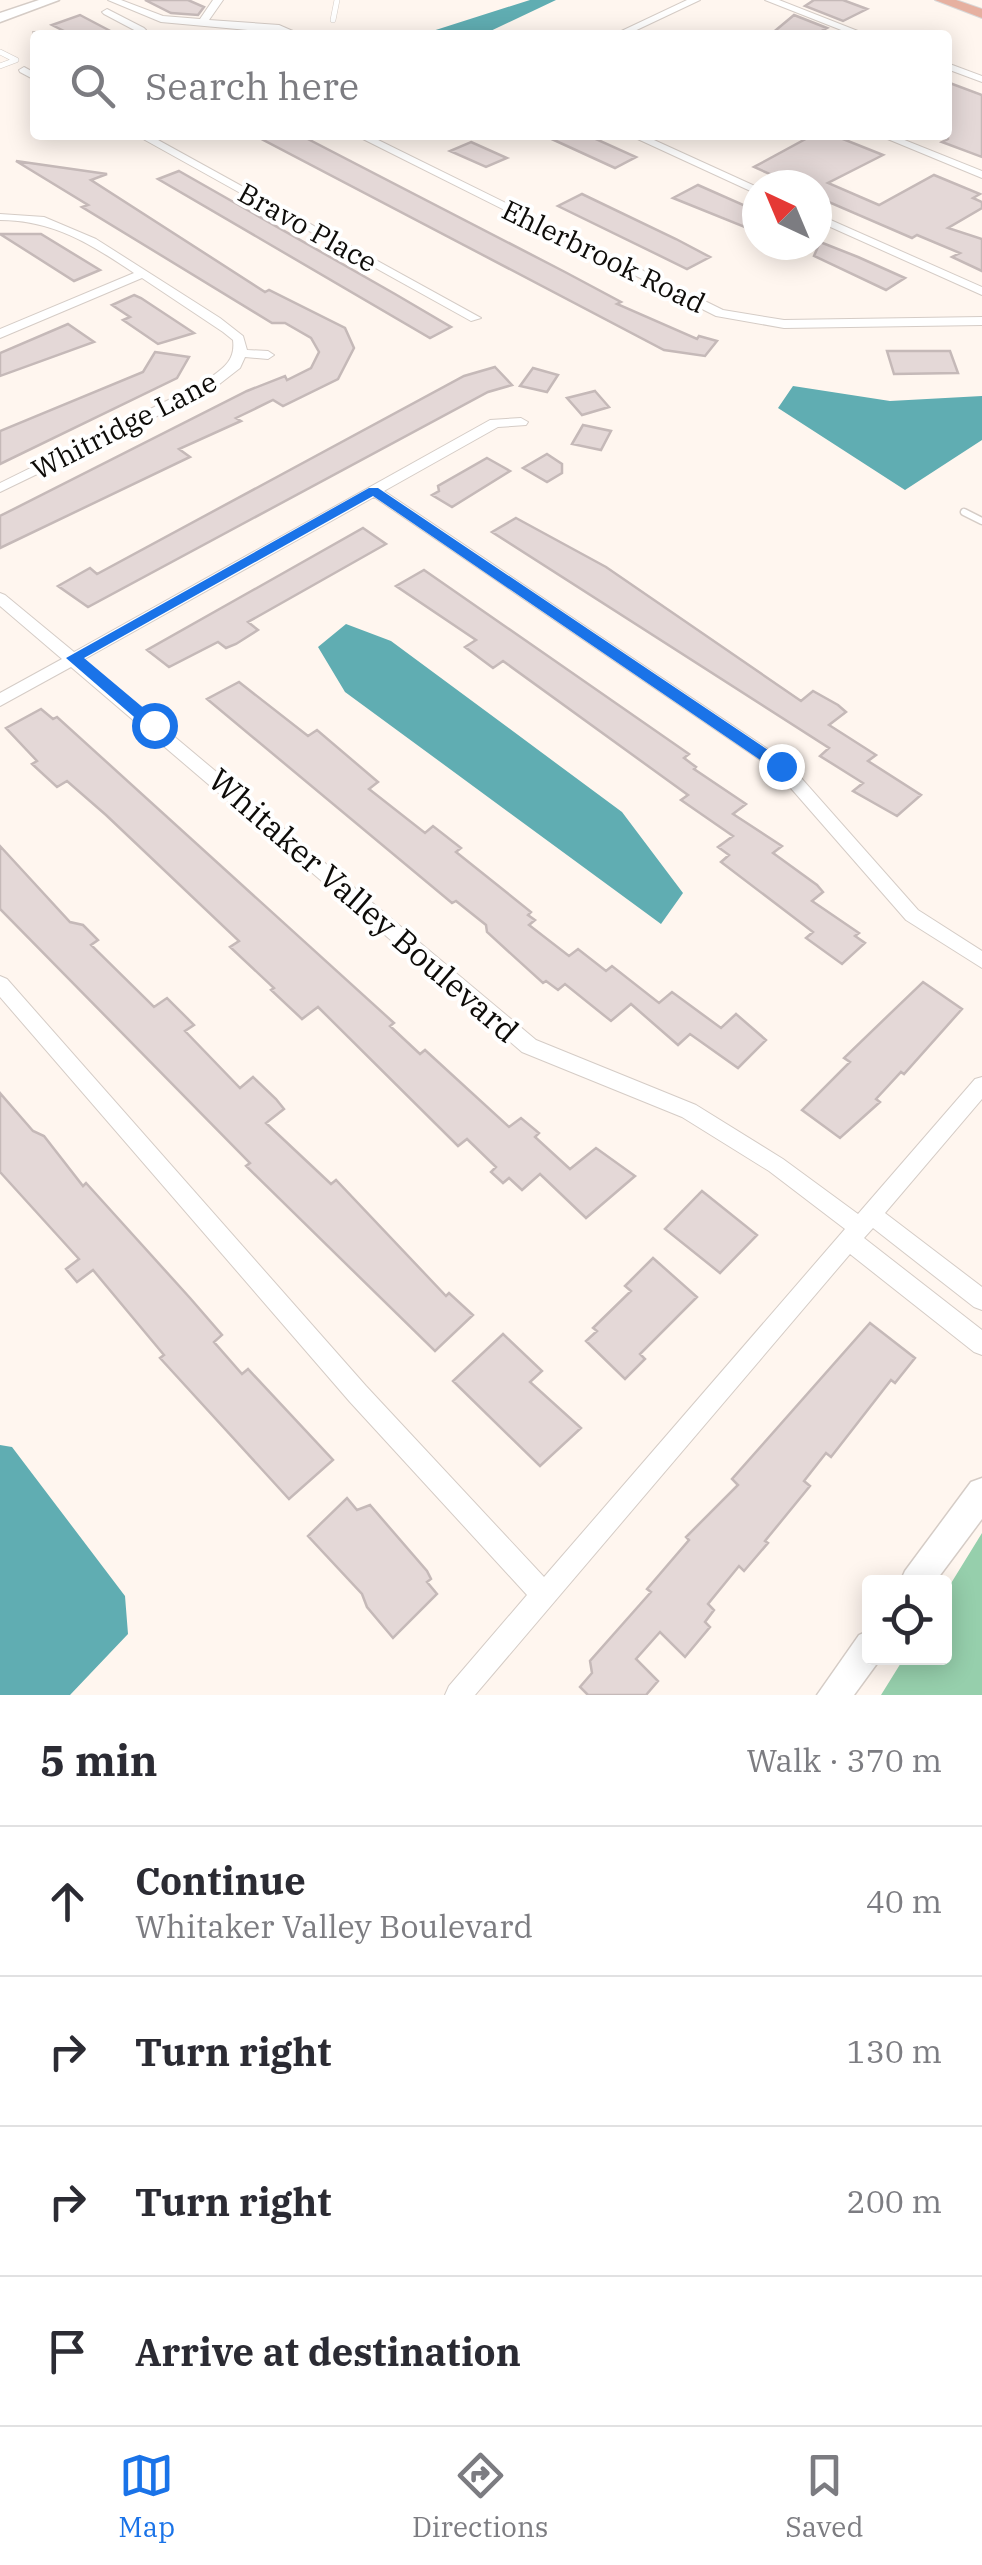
<!DOCTYPE html>
<html lang="en">
<head>
<meta charset="utf-8">
<style>
	body { margin:0; font-family:"IBM Plex Serif",serif; background:#f2f2f3; color:#2b2b33 }
	.controls { position:absolute; right:30px; bottom:30px; display:grid; overflow:hidden; border-radius:10px; box-shadow:0 5px 25px #0003 }
	.controls button { width:90px; height:90px; display:grid; place-items:center; padding:0; border:0; border-bottom:2px solid #e1e1e2; background:#fff; color:#2b2b33; font:50px sans-serif }
	.compass { position:absolute; left:742px; top:170px; width:90px; height:90px; border-radius:50%; background:#fff; box-shadow:0 5px 25px #0003; rotate:316deg }
	.stop { position:absolute; width:30px; height:30px; margin:-22px; border:8px solid #1a73e8; border-radius:50%; background:#fff }
	.stop.end { background:#1a73e8; border-color:#fff; box-shadow:0 2px 10px #0008 }
	.list { margin:0; padding:0; list-style:none }
	h2 { display:flex; justify-content:space-between; align-items:center; height:130px; margin:0; padding:0 40px; font-size:42px }
	h2 small { font-size:32px; font-weight:400; color:#7c7c81 }
	.list li { display:grid; grid-template-columns:65px 1fr auto; gap:30px; align-items:center; box-sizing:border-box; height:150px; padding:0 40px; border-top:2px solid #e1e1e2 }
	.list b { display:block; font-size:38px; white-space:nowrap }
	.list p { margin:0; font-size:32px; white-space:nowrap; color:#7c7c81 }
	.list em { font-size:32px; font-style:normal; color:#7c7c81 }
	.icon { flex:none; width:55px; height:55px; fill:none; stroke:currentColor; stroke-width:2; stroke-linecap:round; stroke-linejoin:round }
	.map { position:relative; flex:none; width:982px; height:1695px; overflow:hidden }
	.search { position:absolute; background:#fff; box-shadow:0 5px 25px #0003; left:30px; right:30px; top:30px; height:110px; display:flex; align-items:center; gap:25px; box-sizing:border-box; padding:0 35px; border-radius:10px; color:#7c7c81; font-size:38px }
	.sheet { height:730px; background:#fff }
	nav { display:flex; justify-content:space-around; align-items:center; box-sizing:border-box; height:140px; border-top:2px solid #e1e1e2; background:#fff; font-size:28px; color:#7c7c81 }
	nav a { display:grid; justify-items:center; gap:5px }
	nav .on { color:#1a73e8 }
	.map>svg:first-child { display:block }
	.forest { fill:#96cfac }
	.water { fill:#60adb2 }
	.building { fill:#e4d8d7; stroke:#c5b9b8; stroke-width:2.5 }
	.lines { fill:none; stroke-linecap:round; stroke-linejoin:round }
	.service-far1-casing { stroke:#d5ccc6; stroke-width:6 }
	.service-casing { stroke:#d5ccc6; stroke-width:9 }
	.minor-casing { stroke:#d5ccc6; stroke-width:2 }
	.tertiary-casing { stroke:#d5ccc6; stroke-width:3 }
	.secondary-casing { stroke:#d5ccc6; stroke-width:3 }
	.primary-casing { stroke:#d8d8d8; stroke-width:2 }
	.service-far1 { stroke:#fff; stroke-width:5 }
	.service { stroke:#fff; stroke-width:6 }
	.minor { fill:#fff; fill-rule:evenodd }
	.tertiary { fill:#fff; fill-rule:evenodd }
	.secondary { fill:#fff; fill-rule:evenodd }
	.primary { fill:#e6b0a0; fill-rule:evenodd }
	.route { fill:#1a73e8 }
	.labels { text-anchor:middle; dominant-baseline:central; stroke-width:8; stroke-linejoin:round; paint-order:stroke }
	.far-street-label { font-size:28px; fill:#0e0c09; stroke:#fff }
	.street-label { font-size:32px; fill:#0e0c09; stroke:#fff }
</style>
</head>
<body>
<div class="map">
<svg width="982" height="1695" viewBox="0 0 982 1695">
	<rect width="100%" height="100%" fill="#fff6ef"/>
	<path class="forest" d="M982 1533V1695H881L904 1658H944L945 1593Z"/>
	<path class="water" d="M530 0H556L482 35H420Z
		M793 386 890 401 982 396V440L905 490 778 408Z
		M346 624 391 641 622 812 683 893 661 924 345 692 318 647Z
		M0 1445 12 1447 125 1596 128 1634 70 1695H0Z"/>
	<path class="building" d="M145 0H188L204 7 198 15 171 13Z
		M814 0H843L867 9 843 21 805 6Z
		M80 15 118 35H72L52 25Z
		M794 15 827 28 814 35H770Z
		M947 82 982 95V157L942 142 948 139Z
		M254 135H300L565 272 621 302 617 304 697 339 699 336 717 341 705 356 664 350Z
		M543 135H587L636 157 615 168Z
		M813 135H833L883 155 828 183 879 205 934 175 980 194 973 198 982 202V208L948 228 982 239V271L952 257 960 253 917 235 912 238 817 197V185H795L754 167Z
		M471 142 507 158 486 167 450 151Z
		M16 161 107 174 91 180 265 292 269 290 345 328 354 348 338 379 283 406 273 400 236 418 241 421 179 449 190 457 0 548V516L247 391 285 376 287 380 311 368 319 352 311 338 285 323H272L82 207 88 205Z
		M179 171 395 294 451 327 430 338 158 179Z
		M698 185 757 211V232L673 198Z
		M582 194 676 239 710 257 687 269 558 206Z
		M0 234H41L100 270 74 281Z
		M820 242 858 257 905 278 886 290 814 256Z
		M134 295 141 298 194 333 158 344 123 320 130 317 112 305Z
		M68 324 94 342 0 376V353Z
		M887 351H950L958 373 894 374Z
		M155 352 189 357 177 378 0 464V431L143 372Z
		M495 367 512 385 488 392 88 607 58 586 90 568 97 574 464 376Z
		M533 368 558 375 547 392 520 386Z
		M595 391 609 407 582 415 567 398Z
		M583 425 611 431 601 450 572 444Z
		M547 454 562 464V473L547 482 523 468Z
		M487 458 510 471 452 507 432 495 439 491 438 486Z
		M516 518 606 567 801 701 813 691 838 705 846 712 829 725 876 755 868 761 921 795 897 816 853 791 863 783 820 756 829 748 492 532Z
		M363 528 386 544 248 622 258 630 236 644 226 648 218 642 169 667 147 650Z
		M424 570 689 754 684 758 696 767 694 769 746 804 733 814 782 846 773 853 817 885 823 892 812 901 859 933 855 936 865 943 842 964 806 938 813 932 721 862 729 855 718 847 733 836 681 800 688 795 503 661 493 668 465 647 476 640 396 586Z
		M239 682 308 736 317 730 378 782 369 789 425 833 433 826 461 848 456 852 531 912 528 915 535 920 529 925 569 956 578 949 606 971 612 966 659 1003 672 992 721 1028 736 1014 766 1040 738 1068 690 1034 678 1045 631 1004 611 1021 565 984 558 990 546 981 543 983 487 932 486 925 456 901 452 903 207 699Z
		M41 709 53 719 57 717 394 1023 390 1026 420 1054 425 1050 509 1127 521 1118 539 1133 535 1137 570 1169 596 1148 635 1176 586 1218 540 1174 522 1190 509 1178 503 1183 491 1172 496 1167 467 1139 458 1146 318 1007 302 1019 271 990 274 988 230 947 239 941 106 815 67 781 57 787 32 764 37 761 6 728Z
		M0 846 70 922 83 925 98 940 91 945 154 1007 167 998 194 1025 185 1031 240 1088 253 1077 276 1099 284 1109 266 1123 331 1184 336 1180 446 1296 449 1293 473 1315 435 1351 246 1166 250 1163 0 909Z
		M923 982 962 1009 904 1074 901 1072 876 1099 880 1102 840 1138 802 1110 850 1062 844 1058Z
		M0 1093 33 1131 44 1136 83 1186 86 1183 190 1298 222 1335 214 1342 242 1374 248 1369 333 1460 289 1499 160 1358 164 1355 93 1270 77 1282 66 1269 79 1259 0 1172Z
		M702 1191 757 1235 720 1273 665 1229Z
		M653 1258 697 1297 640 1354 645 1359 625 1379 586 1341 597 1331 593 1328 631 1291 625 1286Z
		M870 1323 915 1358 895 1383 891 1380 831 1457 826 1453 804 1481 810 1486 765 1541 768 1543 744 1571 739 1566 708 1604 714 1610 705 1622 710 1627 685 1657 660 1632 636 1659 658 1681 646 1695H588L580 1687 592 1673 590 1661 651 1592 647 1589 689 1540 686 1537 738 1485 732 1479Z
		M503 1334 542 1371 530 1382 581 1428 540 1466 453 1381Z
		M347 1498 357 1510 370 1505 427 1571 431 1579 427 1582 437 1594 393 1638 367 1607 362 1594 308 1536Z"/>
	<g class="lines">
		<defs>
			<path id="service-far1" d="M333 20 337 0
				M0 52 16 60 0 66"/>
			<path id="service" d="M964 512 982 521"/>
			<path id="minor" d="M108 0H121L163 16 200 19 213 0H223L209 20 279 25 302 35 161 22Z
				M687 0H700L626 35H613Z
				M765 0H779L868 35H854Z
				M107 9 144 28 146 30 138 32 104 14 102 12Z
				M33 32H39L43 35 35 37Z
				M947 63 982 76V82L947 69Z
				M24 67 35 73V80L20 72 19 70Z
				M136 135H149L481 318 471 321Z
				M355 135H368L723 310 784 320 982 317V325L784 328 716 316Z
				M629 135H643L757 187V194Z
				M878 135H892L982 171V178Z
				M0 214 44 217 96 239 220 318 243 336 247 350 268 351 274 355 268 359 245 357 240 368 213 389 0 492V483L203 383C220 370 236 363 233 340L223 332 142 278 0 338V329L134 273C91 244 53 220 0 220Z
				M817 214 982 287V295L817 221Z
				M521 418 528 422 526 425 498 427 384 491 787 762 918 910 982 951V968L906 920 775 770 374 497 83 660 536 1040 696 1105 783 1159 858 1214 975 1079 982 1077V1099L885 1213 982 1287V1310L974 1307 873 1228 864 1238 982 1330V1355L974 1352 850 1254 475 1695H445L449 1686 527 1595 350 1402 0 997V976L7 979 366 1386 544 1577 845 1229 769 1171 682 1117 522 1052 71 667 0 706V693L62 659 0 606V593L5 595 74 652 490 420Z"/>
			<path id="tertiary" d="M982 1478V1519L935 1582H900L905 1571 971 1482Z
				M870 1630V1658H881L854 1695H817L859 1635Z"/>
			<path id="secondary" d="M39 0H59L0 22V13Z"/>
			<path id="primary" d="M935 0H956L982 9V18Z"/>
		</defs>
		<use href="#service-far1" class="service-far1-casing"/>
		<use href="#service" class="service-casing"/>
		<use href="#minor" class="minor-casing"/>
		<use href="#tertiary" class="tertiary-casing"/>
		<use href="#secondary" class="secondary-casing"/>
		<use href="#primary" class="primary-casing"/>
		<use href="#service-far1" class="service-far1"/>
		<use href="#service" class="service"/>
		<use href="#minor" class="minor"/>
		<use href="#tertiary" class="tertiary"/>
		<use href="#secondary" class="secondary"/>
		<use href="#primary" class="primary"/>
	</g>
	<path class="route" d="M369 488H378L786 762V770H775L373 496 84 658 159 721V729H148L66 658Z"/>
	<g class="labels">
		<g class="far-street-label">
			<text transform="translate(308 227) rotate(29)">Bravo Place</text>
			<text transform="translate(604 256) rotate(26)">Ehlerbrook Road</text>
			<text transform="translate(124 425) rotate(-27)">Whitridge Lane</text>
		</g>
		<g class="street-label">
			<text transform="translate(364 905) rotate(41)">Whitaker Valley Boulevard</text>
		</g>
	</g>
</svg>
<div class="controls">
<button><svg class="icon" aria-label="locate" viewBox="0 0 24 24"><circle cx="12" cy="12" r="6"/><path d="M12 2v4M12 18v4M2 12h4M18 12h4"/></svg></button>
</div>
<svg class="compass" viewBox="-18 -18 36 36"><path d="M0-13l5 13h-10z" fill="#e53935"/><path d="M0 13l5-13h-10z" fill="#7c7c81"/></svg>
<div class="stop" style="left:154px;top:725px"></div>
<div class="stop end" style="left:781px;top:766px"></div>
<div class="search"><svg class="icon" aria-label="search" viewBox="0 0 24 24"><circle cx="10" cy="10" r="6"/><path d="M15 15l6 6"/></svg>Search here</div>
</div>
<section class="sheet">
<h2>5 min<small>Walk · 370 m</small></h2>
<ul class="list">
<li><svg class="icon" aria-label="ahead" viewBox="0 0 24 24"><path d="M12 20V5M6 11l6-6 6 6"/></svg><div><b>Continue</b><p>Whitaker Valley Boulevard</p></div><em>40 m</em></li>
<li><svg class="icon" aria-label="right" viewBox="0 0 24 24"><path d="M7 20v-9h11M14 6l5 5-5 5"/></svg><div><b>Turn right</b></div><em>130 m</em></li>
<li><svg class="icon" aria-label="right" viewBox="0 0 24 24"><path d="M7 20v-9h11M14 6l5 5-5 5"/></svg><div><b>Turn right</b></div><em>200 m</em></li>
<li><svg class="icon" aria-label="arrive" viewBox="0 0 24 24"><path d="M6 21V4h12l-3 4 3 4H6"/></svg><div><b>Arrive at destination</b></div></li>
</ul>
</section>
<nav>
<a class="on"><svg class="icon" aria-label="map" viewBox="0 0 24 24"><path d="M3 6l6-2 6 2 6-2v14l-6 2-6-2-6 2zM9 4v14M15 6v14"/></svg>Map</a>
<a><svg class="icon" aria-label="directions" viewBox="0 0 24 24"><path d="M12 3l9 9-9 9-9-9zM9 14v-3h6M13 9l2 2-2 2"/></svg>Directions</a>
<a><svg class="icon" aria-label="saved" viewBox="0 0 24 24"><path d="M7 4h10v16l-5-4-5 4z"/></svg>Saved</a>
</nav>
</body>
</html>
